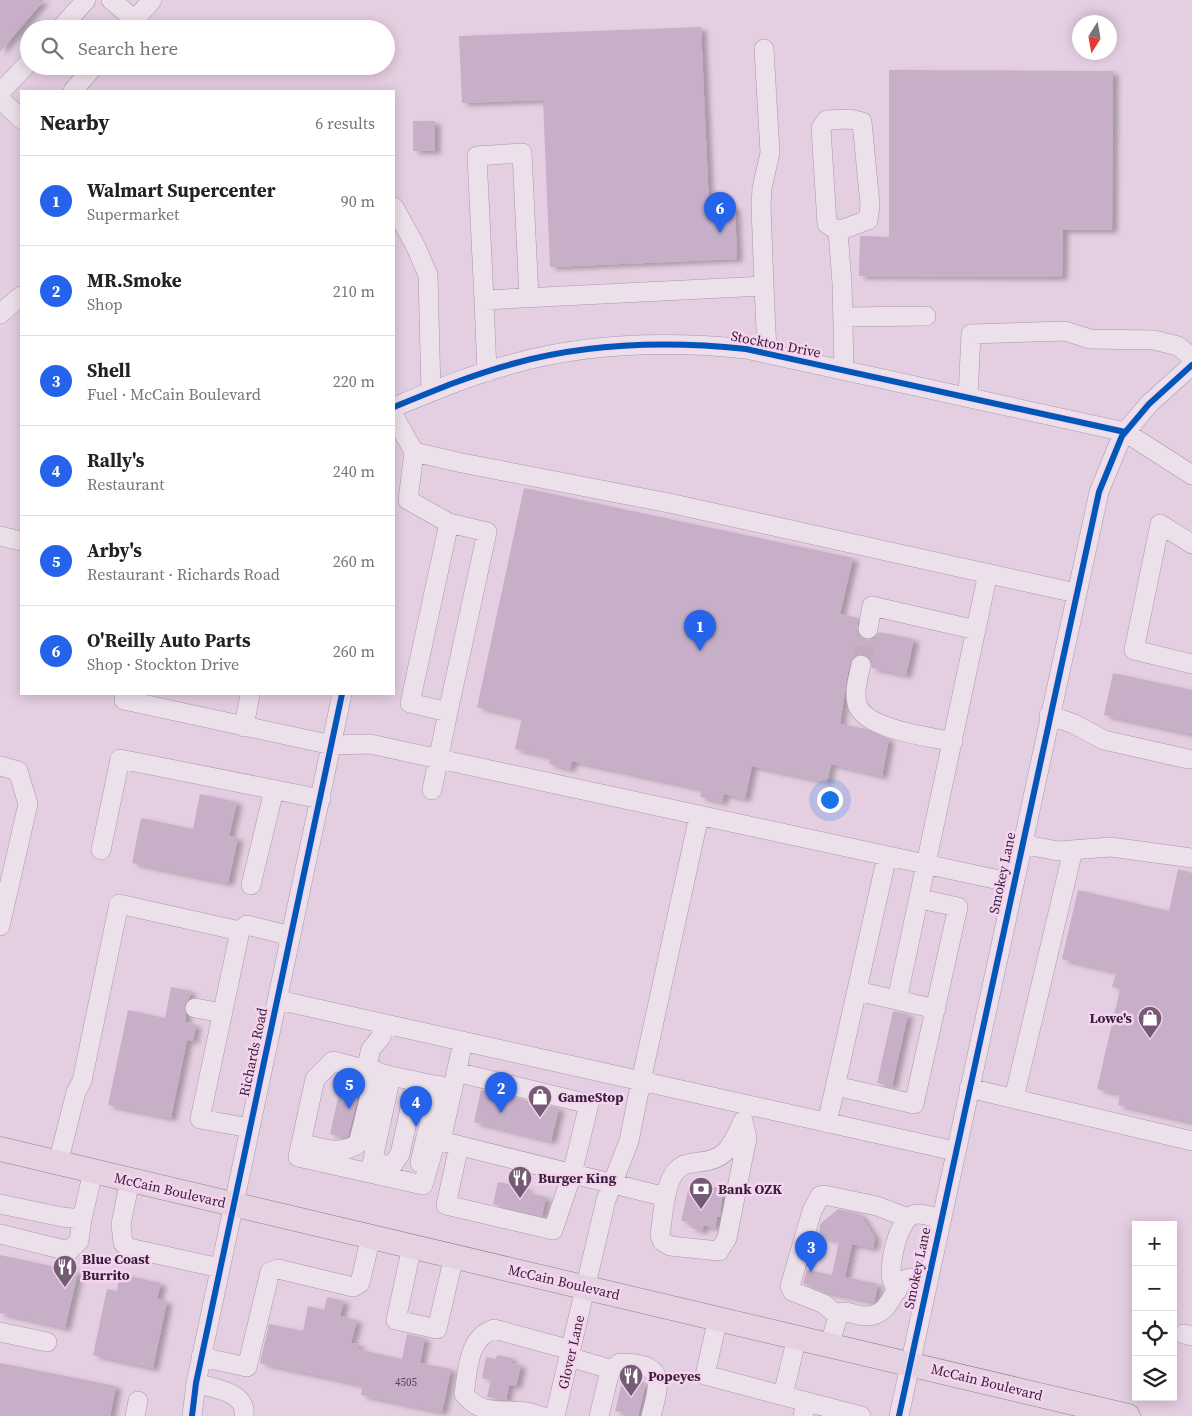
<!DOCTYPE html>
<html lang="en">
<head>
<meta charset="utf-8">
<style>
	body { margin:0; font-family:"Source Serif 4",serif; background:#f2f2f2; color:#222 }
	.controls { position:absolute; right:15px; bottom:15px; display:grid; overflow:hidden; border-radius:0px; box-shadow:0 2px 12px #0003 }
	.controls button { width:45px; height:45px; display:grid; place-items:center; padding:0; border:0; border-bottom:1px solid #e0e0e0; background:#fff; color:#222; font:25px sans-serif }
	.compass { position:absolute; left:1072px; top:15px; width:45px; height:45px; border-radius:50%; background:#fff; box-shadow:0 2px 12px #0003; rotate:191deg }
	.you { position:absolute; left:829px; top:799px; width:18px; height:18px; margin:-12px; border:4px solid #fff; border-radius:50%; background:#1a73e8; box-shadow:0 0 0 8px #1a73e833 }
	.badge { display:grid; place-items:center; width:32px; height:32px; border-radius:50%; background:#2563eb; color:#fff; font-size:16px; font-weight:700 }
	.pin { position:absolute; translate:-50% -41px; filter:drop-shadow(0 1px 2px #0008) }
	.pin::after { content:''; position:absolute; top:26px; width:18px; height:15px; background:inherit; clip-path:polygon(0 0,100% 0,50% 100%) }
	.list { margin:0; padding:0; list-style:none }
	h2 { display:flex; justify-content:space-between; align-items:center; height:65px; margin:0; padding:0 20px; font-size:21px }
	h2 small { font-size:16px; font-weight:400; color:#767676 }
	.list li { display:grid; grid-template-columns:32px 1fr auto; gap:15px; align-items:center; box-sizing:border-box; height:90px; padding:0 20px; border-top:1px solid #e0e0e0 }
	.list b { display:block; font-size:19px; white-space:nowrap }
	.list p { margin:0; font-size:16px; white-space:nowrap; color:#767676 }
	.list em { font-size:16px; font-style:normal; color:#767676 }
	.icon { flex:none; width:28px; height:28px; fill:none; stroke:currentColor; stroke-width:2; stroke-linecap:round; stroke-linejoin:round }
	.map { position:relative; flex:none; width:1192px; height:1416px; overflow:hidden }
	.search { position:absolute; background:#fff; box-shadow:0 2px 12px #0003; left:20px; top:20px; width:375px; height:55px; display:flex; align-items:center; gap:12px; box-sizing:border-box; padding:0 18px; border-radius:28px; color:#767676; font-size:19px }
	.panel { position:absolute; background:#fff; box-shadow:0 2px 12px #0003; left:20px; top:90px; width:375px; height:605px; border-radius:0px }
	.map>svg:first-child { display:block }
	.building { fill:#c6afc7; filter:url(#shadow) }
	.lines { fill:none; stroke-linecap:round; stroke-linejoin:round }
	.minor-tunnel { stroke:#c1abbf; stroke-width:19; stroke-dasharray:19 9; stroke-linecap:butt }
	.minor-casing { stroke:#aa97a8; stroke-width:20 }
	.major-casing { stroke:#8f7e8e; stroke-width:25 }
	.minor { stroke:#ece0eb; stroke-width:19 }
	.major { stroke:#e4d1e2; stroke-width:24 }
	.cycleway-casing { stroke:#f6d4f0; stroke-width:9 }
	.cycleway { stroke:#0057b8; stroke-width:6 }
	.labels { text-anchor:middle; dominant-baseline:central; stroke-width:5; stroke-linejoin:round; paint-order:stroke }
	.number-label { font-size:11px; fill:#5b435c }
	.street-label { font-size:14px; fill:#371f39; stroke:#f6d4f0 }
	.poi-label { font-size:14px; font-weight:bold; fill:#371f39; stroke:#f6d4f0; text-anchor:start }
</style>
</head>
<body>
<div class="map">
<svg width="1192" height="1416" viewBox="0 0 1192 1416">
	<defs>
		<filter id="shadow"><feDropShadow dx="5.5" dy="3" stdDeviation="2.5" flood-color="#0004"/></filter>
	</defs>
	<rect width="100%" height="100%" fill="#e4cee1"/>
	<path class="building" d="M0 0H44L0 52Z
		M701 27 709 207 735 206 737 259 550 267 543 100 462 103 459 36Z
		M889 70 1113 71 1112 230H1063L1062 277 859 276 860 236 889 237Z
		M413 121H435V151H413Z
		M524 488 853 558 840 614 858 618 857 632 866 640 872 639 879 632 914 639 906 675 872 668 869 657 863 654 853 658 848 672 840 724 866 729 889 739 882 776 831 764 827 782 752 766 745 799 724 794 722 802 700 797 702 789 572 761 570 769 549 764 551 757 515 749 522 717 477 707Z
		M1113 673 1192 690V734L1104 715Z
		M200 794 237 802 229 836 238 838 228 883 132 863 141 818 193 829Z
		M1178 869 1192 873V1122L1118 1105 1120 1094 1097 1089 1120 989 1112 987 1116 972 1062 959 1078 890 1169 911Z
		M171 987 191 991 189 999 184 1005 186 1014 185 1022 196 1025 193 1041 187 1040 171 1118 108 1105 128 1010 165 1018Z
		M893 1011 908 1014 892 1086 877 1083Z
		M345 1077 362 1081 348 1136 343 1138 330 1134 342 1080 344 1081Z
		M481 1090 559 1108 551 1141 474 1122Z
		M498 1182 527 1188 526 1192 546 1197 542 1216 493 1204Z
		M690 1182 723 1189 720 1217H717L715 1228 704 1225 702 1231 691 1228 692 1223 681 1221Z
		M838 1209 860 1214 875 1238 873 1248 852 1244 845 1277 878 1284 874 1302 822 1291 803 1283 807 1270 832 1275 839 1241 819 1236 820 1224Z
		M0 1255 78 1272 65 1328 0 1313Z
		M120 1274 161 1283 157 1299 167 1301 153 1368 93 1355 107 1289 117 1291Z
		M327 1297 344 1301 340 1316 357 1320 351 1343 359 1344 357 1349 402 1359 407 1334 425 1338 420 1363 451 1369 442 1412 361 1395 363 1385 260 1363 269 1324 303 1331 308 1306 324 1310Z
		M497 1355 512 1358 511 1363 521 1365 516 1386 509 1385 506 1400 487 1397 491 1380 482 1378 486 1357 496 1359Z
		M0 1363 116 1386 110 1416H0Z
		M623 1378 646 1383 638 1416H626L627 1413 615 1411Z"/>
	<g class="lines">
		<path class="minor-tunnel" d="M861 665 868 629"/>
		<defs>
			<path id="minor" d="M111 0 135 20
				M60 29 86 0
				M127 29 152 0
				M764 49 770 153 762 188 761 206 764 286
				M73 91 94 66
				M0 93 29 62
				M0 99 21 119
				M394 207 416 247 428 275 431 392
				M838 231 868 220 870 205 862 122 850 119 827 120 821 128 827 224 838 231 842 283 844 370
				M484 300 477 156 522 153 529 298
				M0 314 21 296
				M843 317 926 316
				M487 372 484 300 764 286 767 353
				M968 397 971 334 1065 331 1090 339 1154 340 1178 346 1192 357
				M394 407C433 391 471 375 512 364 587 343 669 341 746 349L1125 432 1192 475
				M394 416 414 452 462 463 669 503 1076 593
				M414 452 408 500 449 523 410 703 448 712 432 790
				M0 536 21 541
				M1192 544 1160 524 1134 650 1192 664
				M868 629 872 606 976 630
				M861 665C858 678 854 691 857 704 865 730 929 736 953 742
				M125 694 124 700 332 745 370 744 1013 883
				M448 712 487 532 449 523
				M1049 715 1074 724 1104 740 1188 759
				M244 727 250 694
				M0 766 18 771 28 804 0 926
				M699 816 641 1081 955 1151
				M1021 844 1058 851 1111 847 1192 858
				M101 850 120 759 321 799
				M251 885 274 790
				M240 931 247 925 291 936
				M857 991 936 1009
				M278 1000 641 1081 629 1141 606 1200 555 1416
				M897 1000 988 573
				M195 1008 222 1013
				M463 1042 441 1141 666 1197
				M366 1069 371 1049 381 1037 384 1024
				M456 1072 589 1104 572 1174 553 1230 446 1205 459 1146
				M391 1076 333 1061 315 1079 298 1157 423 1185 434 1147 441 1141
				M836 1086 914 1104 958 907 920 899
				M969 1088 1192 1141
				M1014 1098 1073 850
				M743 1121 747 1138 727 1238 719 1251 670 1246 662 1241 660 1235C663 1218 664 1181 678 1169 683 1164 692 1163 699 1162 727 1160 732 1145 743 1121Z
				M827 1123 887 856
				M301 1143C322 1148 338 1156 358 1144L376 1071
				M58 1163 76 1092 82 1081 119 904 240 931 200 1119 250 1128
				M373 1163 392 1166 400 1154 416 1081
				M420 1163 438 1085
				M370 1173 391 1076 453 1089
				M130 1180 121 1224 123 1243 129 1248 220 1268
				M0 1204 62 1217 82 1219 93 1172
				M0 1234 69 1251 79 1241 82 1219
				M412 1246 396 1320 437 1329 454 1256
				M897 1291C895 1287 893 1283 892 1280 888 1266 898 1220 913 1215 921 1212 932 1217 940 1219
				M838 1316 824 1304 792 1291 790 1286 812 1211 820 1196 824 1195 877 1206 908 1218
				M718 1318 705 1375 807 1402 803 1416
				M0 1332 47 1342
				M1184 1334 1192 1336
				M830 1344 838 1316 842 1312C851 1312 858 1316 866 1316 889 1316 891 1293 904 1280L910 1278 926 1282
				M201 1357 247 1367 270 1272 278 1269 353 1287 360 1283 371 1236
				M569 1357 603 1367 610 1371
				M196 1383C214 1389 247 1391 244 1416
				M783 1395 797 1337
				M807 1402 861 1416
				M135 1416 138 1401
				M192 1416 196 1383 342 694
				M542 1416C537 1415 532 1413 527 1412 502 1409 481 1416 464 1394 468 1371 467 1338 494 1329L571 1350
				M599 1416 610 1371 620 1363C665 1363 661 1380 651 1416
				M899 1416 1099 492 1122 436 1149 404 1192 365"/>
			<path id="major" d="M0 1149 1128 1416"/>
		</defs>
		<use href="#minor" class="minor-casing"/>
		<use href="#major" class="major-casing"/>
		<use href="#minor" class="minor"/>
		<use href="#major" class="major"/>
		<defs>
			<path id="cycleway" d="M394 407C433 391 471 375 512 364 587 343 669 341 746 349L1125 432
				M192 1416 196 1383 342 694
				M899 1416 1099 492 1122 436 1149 404 1192 365"/>
		</defs>
		<use href="#cycleway" class="cycleway-casing"/>
		<use href="#cycleway" class="cycleway"/>
	</g>
	<defs>
		<symbol id="shop-pin" viewBox="-11 -11 22 30"><path d="M0 17L-7.5 6A9.5 9.5 0 1 1 7.5 6Z" fill="#745c74" stroke="#f6d4f0"/><path d="M-5-2.5h2.3a2.7 3.5 0 0 1 5.4 0H5L5.5 6h-11ZM-1.5-2.5h3a1.5 2.3 0 0 0-3 0Z" fill="#fff"/></symbol>
		<symbol id="restaurant-pin" viewBox="-11 -11 22 30"><path d="M0 17L-7.5 6A9.5 9.5 0 1 1 7.5 6Z" fill="#745c74" stroke="#f6d4f0"/><path d="M-5-6h1v4h1v-4h1v4h1v-4h1v5L-1.5 .5V6h-2V.5L-5-1ZM5-6V6H3V1.5H1.5Q1.5-4 5-6Z" fill="#fff"/></symbol>
		<symbol id="bank-pin" viewBox="-11 -11 22 30"><path d="M0 17L-7.5 6A9.5 9.5 0 1 1 7.5 6Z" fill="#745c74" stroke="#f6d4f0"/><path d="M-6-4H6V4H-6ZM0-2.3a2.3 2.3 0 1 0 0 4.6a2.3 2.3 0 1 0 0-4.6Z" fill="#fff"/></symbol>
	</defs>
	<g fill-rule="evenodd">
		<use href="#shop-pin" x="1136" y="1004" width="28" height="38"/>
		<use href="#shop-pin" x="526" y="1083" width="28" height="38"/>
		<use href="#restaurant-pin" x="506" y="1164" width="28" height="38"/>
		<use href="#bank-pin" x="687" y="1175" width="28" height="38"/>
		<use href="#restaurant-pin" x="51" y="1253" width="28" height="38"/>
		<use href="#restaurant-pin" x="617" y="1362" width="28" height="38"/>
	</g>
	<g class="labels">
		<g class="number-label">
			<text x="406" y="1382">4505</text>
		</g>
		<g class="street-label">
			<text transform="translate(776 344) rotate(11)">Stockton Drive</text>
			<text transform="translate(1002 873) rotate(-78)">Smokey Lane</text>
			<text transform="translate(253 1052) rotate(-78)">Richards Road</text>
			<text transform="translate(170 1190) rotate(13)">McCain Boulevard</text>
			<text transform="translate(917 1268) rotate(-78)">Smokey Lane</text>
			<text transform="translate(564 1282) rotate(13)">McCain Boulevard</text>
			<text transform="translate(571 1352) rotate(-77)">Glover Lane</text>
			<text transform="translate(987 1382) rotate(14)">McCain Boulevard</text>
		</g>
		<g class="poi-label">
			<text x="1132" y="1018" text-anchor="end">Lowe's</text>
			<text x="558" y="1097">GameStop</text>
			<text x="538" y="1178">Burger King</text>
			<text x="718" y="1189">Bank OZK</text>
			<text x="82" y="1259">Blue Coast<tspan x="82" dy="16">Burrito</tspan></text>
			<text x="648" y="1376">Popeyes</text>
		</g>
	</g>
</svg>
<div class="controls">
<button>+</button>
<button>−</button>
<button><svg class="icon" aria-label="locate" viewBox="0 0 24 24"><circle cx="12" cy="12" r="6"/><path d="M12 2v4M12 18v4M2 12h4M18 12h4"/></svg></button>
<button><svg class="icon" aria-label="layers" viewBox="0 0 24 24"><path d="M12 4l9 5-9 5-9-5zM3 14l9 5 9-5"/></svg></button>
</div>
<svg class="compass" viewBox="-18 -18 36 36"><path d="M0-13l5 13h-10z" fill="#e53935"/><path d="M0 13l5-13h-10z" fill="#767676"/></svg>
<div class="you"></div>
<div class="pin badge" style="left:700px;top:651px">1</div>
<div class="pin badge" style="left:501px;top:1113px">2</div>
<div class="pin badge" style="left:811px;top:1272px">3</div>
<div class="pin badge" style="left:416px;top:1127px">4</div>
<div class="pin badge" style="left:349px;top:1109px">5</div>
<div class="pin badge" style="left:720px;top:233px">6</div>
<div class="search"><svg class="icon" aria-label="search" viewBox="0 0 24 24"><circle cx="10" cy="10" r="6"/><path d="M15 15l6 6"/></svg>Search here</div>
<section class="panel">
<h2>Nearby<small>6 results</small></h2>
<ul class="list">
<li><span class="badge">1</span><div><b>Walmart Supercenter</b><p>Supermarket</p></div><em>90 m</em></li>
<li><span class="badge">2</span><div><b>MR.Smoke</b><p>Shop</p></div><em>210 m</em></li>
<li><span class="badge">3</span><div><b>Shell</b><p>Fuel · McCain Boulevard</p></div><em>220 m</em></li>
<li><span class="badge">4</span><div><b>Rally's</b><p>Restaurant</p></div><em>240 m</em></li>
<li><span class="badge">5</span><div><b>Arby's</b><p>Restaurant · Richards Road</p></div><em>260 m</em></li>
<li><span class="badge">6</span><div><b>O'Reilly Auto Parts</b><p>Shop · Stockton Drive</p></div><em>260 m</em></li>
</ul>
</section>
</div>
</body>
</html>
